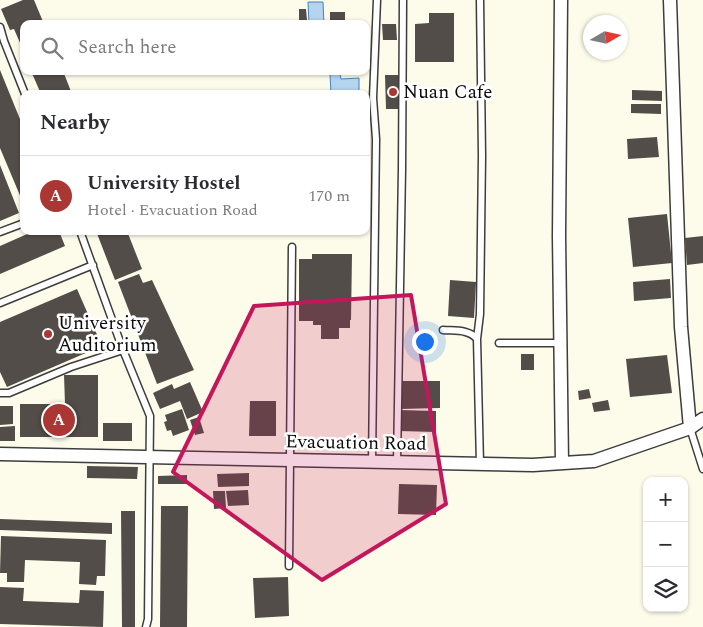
<!DOCTYPE html>
<html lang="en">
<head>
<meta charset="utf-8">
<style>
	body { margin:0; font-family:Spectral,serif; background:#f7f7f7; color:#2b2b33 }
	.controls { position:absolute; right:15px; bottom:15px; display:grid; overflow:hidden; border-radius:10px; box-shadow:0 1px 4px #0004 }
	.controls button { width:45px; height:45px; display:grid; place-items:center; padding:0; border:0; border-bottom:1px solid #e1e1e2; background:#fff; color:#2b2b33; font:25px sans-serif }
	.compass { position:absolute; left:583px; top:15px; width:45px; height:45px; border-radius:50%; background:#fff; box-shadow:0 1px 4px #0004; rotate:81deg }
	.you { position:absolute; left:424px; top:341px; width:18px; height:18px; margin:-12px; border:4px solid #fff; border-radius:50%; background:#1a73e8; box-shadow:0 0 0 8px #1a73e833 }
	.badge { display:grid; place-items:center; width:32px; height:32px; border-radius:50%; background:#aa3733; color:#fff; font-size:16px; font-weight:700 }
	.pin { position:absolute; translate:-50% -50%; border:2px solid #fff; box-shadow:0 1px 5px #0006 }
	.list { margin:0; padding:0; list-style:none }
	h2 { display:flex; justify-content:space-between; align-items:center; height:65px; margin:0; padding:0 20px; font-size:21px }
	h2 small { font-size:16px; font-weight:400; color:#7c7c81 }
	.list li { display:grid; grid-template-columns:32px 1fr auto; gap:15px; align-items:center; box-sizing:border-box; height:80px; padding:0 20px; border-top:1px solid #e1e1e2 }
	.list b { display:block; font-size:19px; white-space:nowrap }
	.list p { margin:0; font-size:16px; white-space:nowrap; color:#7c7c81 }
	.list em { font-size:16px; font-style:normal; color:#7c7c81 }
	.icon { flex:none; width:28px; height:28px; fill:none; stroke:currentColor; stroke-width:2; stroke-linecap:round; stroke-linejoin:round }
	.map { position:relative; flex:none; width:703px; height:627px; overflow:hidden }
	.search { position:absolute; background:#fff; box-shadow:0 1px 4px #0004; left:20px; top:20px; width:350px; height:55px; display:flex; align-items:center; gap:12px; box-sizing:border-box; padding:0 18px; border-radius:10px; color:#7c7c81; font-size:19px }
	.panel { position:absolute; background:#fff; box-shadow:0 1px 4px #0004; left:20px; top:90px; width:350px; height:145px; border-radius:10px }
	.map>svg:first-child { display:block }
	.water { fill:#b5d4ee; stroke:#4483bd }
	.building { fill:#524d48 }
	.lines { fill:none; stroke-linecap:round; stroke-linejoin:round }
	.lane-casing { stroke:#3d3d3d; stroke-width:9 }
	.street-casing { stroke:#3d3d3d; stroke-width:15 }
	.lane { stroke:#fff; stroke-width:6 }
	.street { stroke:#fff; stroke-width:12 }
	.marked { fill:#c2185b; fill-opacity:0.2; stroke:#c2185b; stroke-width:4; stroke-linejoin:round }
	.poi-dot { fill:#aa3733; stroke:#fff; stroke-width:2 }
	.labels { text-anchor:middle; dominant-baseline:central; stroke-width:5; stroke-linejoin:round; paint-order:stroke }
	.poi-label { font-size:19px; fill:#0a0a0a; stroke:#fff; text-anchor:start }
	.street-label { font-size:19px; fill:#0a0a0a; stroke:#fff }
</style>
</head>
<body>
<div class="map">
<svg width="703" height="627" viewBox="0 0 703 627">
	<rect width="100%" height="100%" fill="#fdfbea"/>
	<path class="water" d="M308 2H323L324 24H309Z
		M330 74H340L341 79 359 78V94H331Z"/>
	<path class="building" d="M23 0H34L44 24H24V52L14 29 10 30 1 9Z
		M299 9H306L307 20H299Z
		M330 12H345V23L330 24Z
		M429 13H454V62H415V24L429 23Z
		M382 24H396L397 40H383Z
		M0 70 24 129V205L0 148Z
		M31 71H63L72 94H41Z
		M385 75H400L401 109H386Z
		M632 90 662 91V101L632 100Z
		M631 104H661V114L631 113Z
		M657 137 659 157 628 159 627 139Z
		M0 165 19 213 0 221Z
		M667 214 672 263 633 267 628 218Z
		M34 231H59L65 246 0 274V246Z
		M96 231H127L142 269 115 280Z
		M703 236V263L687 265 685 238Z
		M312 254H352L351 320H350V328H339V339H321V325H313V321H299V259H312Z
		M139 274 143 283 152 280 194 370 157 384 118 282Z
		M670 279 671 298 634 301 633 282Z
		M450 280 476 282 474 318 448 316Z
		M77 289 102 346 7 387 0 372V322Z
		M521 354H534V370H521Z
		M667 355 672 393 630 397 626 359Z
		M64 375H98V437H20V404H65Z
		M399 381H440V408L400 409Z
		M190 382 203 412 187 419 180 401 160 409 153 393 172 384 174 389Z
		M589 389 591 398 579 400 578 391Z
		M608 400 610 410 594 412 592 403Z
		M250 401H276V436H249Z
		M0 406H13V424L0 425Z
		M182 409 189 430 173 436 171 430 167 431 164 422 167 421 165 415Z
		M399 410 436 411V432L399 431Z
		M199 417 204 433 195 435 190 420Z
		M103 423H132V441H103Z
		M15 426V441H0V427Z
		M87 466 138 467 137 479 87 478Z
		M249 473V486L218 487 217 474Z
		M187 475V484H158V476Z
		M399 484 437 485 436 515 398 514Z
		M248 490 249 505 228 506 226 491Z
		M213 491H225L226 508 214 509Z
		M161 506H188L187 627H160Z
		M121 511H135V627H122Z
		M0 519 112 523V534L0 530Z
		M1 536 106 540 105 576H97L96 585 79 584 80 562 25 560 24 582H7V573H0Z
		M288 577 289 616 255 618 253 578Z
		M0 587 24 588 23 601 79 603 80 590 104 591 103 627 0 624Z"/>
	<g class="lines">
		<defs>
			<path id="lane" d="M0 27 4 41 25 94
				M80 231 123 350 150 416 148 619 146 627
				M0 232 24 223
				M0 303 93 265
				M443 330C455 331 469 329 477 339L480 464
				M477 339 480 314 482 156 480 0
				M499 343H560
				M0 393H9L71 367 123 350
				M690 428 703 469
				M372 463 376 139 373 98 377 0
				M397 463 402 169 403 0
				M289 566 292 247"/>
			<path id="street" d="M561 0 559 236 562 463
				M670 0 681 327 690 428
				M0 454 533 465 594 461 690 428 703 419"/>
		</defs>
		<use href="#lane" class="lane-casing"/>
		<use href="#street" class="street-casing"/>
		<use href="#lane" class="lane"/>
		<use href="#street" class="street"/>
	</g>
	<path class="marked" d="M411 295 446 504 322 580 173 472 254 306Z"/>
	<g class="poi-dot">
		<circle cx="393" cy="92" r="5"/>
		<circle cx="48" cy="334" r="5"/>
	</g>
	<g class="labels">
		<g class="poi-label">
			<text x="403" y="92">Nuan Cafe</text>
			<text x="58" y="323">University<tspan x="58" dy="22">Auditorium</tspan></text>
		</g>
		<g class="street-label">
			<text transform="translate(356 443) rotate(1)">Evacuation Road</text>
		</g>
	</g>
</svg>
<div class="controls">
<button>+</button>
<button>−</button>
<button><svg class="icon" aria-label="layers" viewBox="0 0 24 24"><path d="M12 4l9 5-9 5-9-5zM3 14l9 5 9-5"/></svg></button>
</div>
<svg class="compass" viewBox="-18 -18 36 36"><path d="M0-13l5 13h-10z" fill="#e53935"/><path d="M0 13l5-13h-10z" fill="#7c7c81"/></svg>
<div class="you"></div>
<div class="pin badge" style="left:59px;top:420px">A</div>
<div class="search"><svg class="icon" aria-label="search" viewBox="0 0 24 24"><circle cx="10" cy="10" r="6"/><path d="M15 15l6 6"/></svg>Search here</div>
<section class="panel">
<h2>Nearby<small></small></h2>
<ul class="list">
<li><span class="badge">A</span><div><b>University Hostel</b><p>Hotel · Evacuation Road</p></div><em>170 m</em></li>
</ul>
</section>
</div>
</body>
</html>
